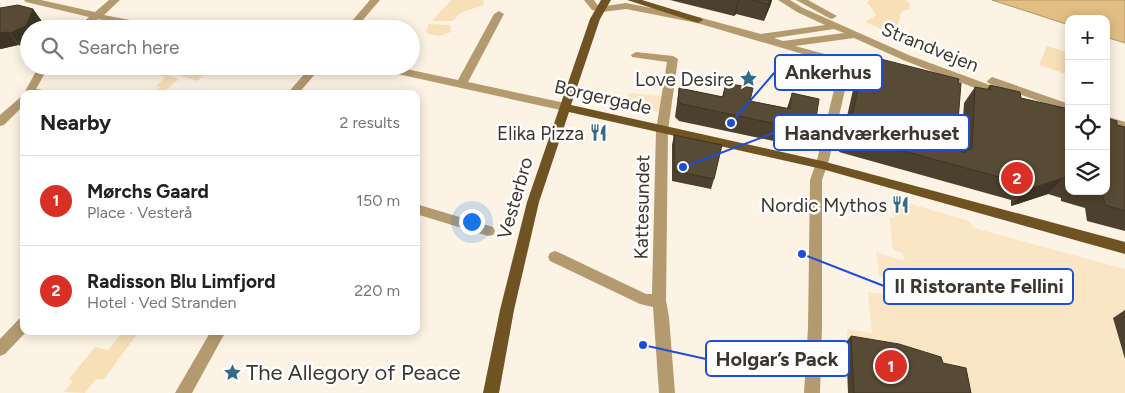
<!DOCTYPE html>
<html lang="en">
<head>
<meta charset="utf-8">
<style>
	body { margin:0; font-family:Figtree,sans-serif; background:#f2f2f2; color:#202124 }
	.controls { position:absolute; right:15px; top:15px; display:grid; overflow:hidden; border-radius:10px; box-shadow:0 2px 12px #0003 }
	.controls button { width:45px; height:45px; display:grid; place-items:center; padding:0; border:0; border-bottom:1px solid #e0e0e0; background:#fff; color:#202124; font:25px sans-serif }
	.you { position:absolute; left:471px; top:221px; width:18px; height:18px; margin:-12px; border:4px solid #fff; border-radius:50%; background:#1a73e8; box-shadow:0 0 0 8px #1a73e833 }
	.badge { display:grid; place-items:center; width:32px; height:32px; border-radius:50%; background:#d93025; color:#fff; font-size:16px; font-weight:700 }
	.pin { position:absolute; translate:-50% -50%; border:2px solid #fff; box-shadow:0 1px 5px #0006 }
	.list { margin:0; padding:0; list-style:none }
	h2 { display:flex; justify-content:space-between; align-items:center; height:65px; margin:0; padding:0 20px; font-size:21px }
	h2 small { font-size:16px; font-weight:400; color:#757577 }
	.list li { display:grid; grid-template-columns:32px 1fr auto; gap:15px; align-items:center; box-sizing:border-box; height:90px; padding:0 20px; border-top:1px solid #e0e0e0 }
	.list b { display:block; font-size:19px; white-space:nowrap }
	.list p { margin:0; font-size:16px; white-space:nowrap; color:#757577 }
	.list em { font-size:16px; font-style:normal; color:#757577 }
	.icon { flex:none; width:28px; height:28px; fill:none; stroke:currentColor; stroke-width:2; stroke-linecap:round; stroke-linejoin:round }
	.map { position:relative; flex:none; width:1125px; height:393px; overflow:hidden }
	.search { position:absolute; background:#fff; box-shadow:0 2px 12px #0003; left:20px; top:20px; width:400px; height:55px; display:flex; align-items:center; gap:12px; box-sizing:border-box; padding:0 18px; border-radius:28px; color:#757577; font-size:19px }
	.panel { position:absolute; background:#fff; box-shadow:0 2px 12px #0003; left:20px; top:90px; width:400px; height:245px; border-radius:10px }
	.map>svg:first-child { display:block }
	.built { fill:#fae5c5 }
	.green { fill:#f7dfb8 }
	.water { fill:#e2be83; stroke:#b09569 }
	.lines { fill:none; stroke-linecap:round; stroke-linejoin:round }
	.minor { fill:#b49a6f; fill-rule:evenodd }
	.major { fill:#6f5322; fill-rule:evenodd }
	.wall { fill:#4c402e }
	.shaded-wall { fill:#3e3425 }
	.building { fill:#584b35; stroke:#3e3425 }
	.labels { text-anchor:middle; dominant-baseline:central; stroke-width:5; stroke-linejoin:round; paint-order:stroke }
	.street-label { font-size:19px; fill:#3d362c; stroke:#fff }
	.poi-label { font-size:19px; fill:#3d362c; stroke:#fff; text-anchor:end }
	.near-poi-label { font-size:22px; fill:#3d362c; stroke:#fff; text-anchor:start }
	.leader { fill:none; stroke:#1d4ed8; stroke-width:2 }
	.callout-dot { fill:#1d4ed8; stroke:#fff; stroke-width:2 }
	.callout { fill:#fff; stroke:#1d4ed8; stroke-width:2 }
	.callout-label { font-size:20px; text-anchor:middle; font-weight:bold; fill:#3d362c }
</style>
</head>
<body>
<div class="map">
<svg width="1125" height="393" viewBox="0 0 1125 393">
	<rect width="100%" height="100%" fill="#fdf3e4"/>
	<path class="built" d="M629 93 661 96 659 112 625 106Z
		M897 200 969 221 974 228 1125 269V393H849L846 343 848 329 872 333 868 292 896 296 893 278 879 276 876 252 904 261 903 253 893 250 891 235 890 217 895 218Z"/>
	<path class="green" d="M451 0H483L484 5 462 12 452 21H432Z
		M870 0H906L909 3 910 9 901 12 896 35 865 22 876 15 867 2Z
		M429 24 450 25 451 32 439 36 428 34 426 31Z
		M1047 46 1069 53V75L1039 65Z
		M133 66H141L179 79C170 86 164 94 153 93L160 87 156 86 165 77Z
		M194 66 205 67 202 70 208 72 197 81 178 75 186 67 192 68Z
		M122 333 137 334 104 379H96L85 393 64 392 73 381 69 379 95 347 108 350Z"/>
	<path class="water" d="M992 0H1125V43L1106 37V19H1069V25Z"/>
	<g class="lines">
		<path class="minor" d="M24 0H41L95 12 109 0H120L104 15 161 26 166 29H144L98 19 87 29H76L89 17 26 2Z
			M370 0H380L355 29H345Z
			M584 0H594L599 7 626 3 698 17 761 34 825 25 797 12 778 0H790L803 8 911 56 1006 91 1007 94 1002 98 998 97 903 60 854 38 795 46 880 69 881 71 876 74 850 68 829 160 822 180V328L820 393H804L808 328 810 180 817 160 840 65 697 23 626 9 602 12 592 10ZM834 29 844 33 783 41 774 38Z
			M796 0H808L837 16 832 19 829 18Z
			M499 11 504 14 468 82 565 103 569 104 571 107 569 110 565 111 375 69 370 66H392L458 80 494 14Z
			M636 52 673 56 678 59 668 130 666 301 669 317 675 393H659L653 307 640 304 550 261 548 257 550 253 555 251 560 253 646 294H652L656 130 667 62 632 57 631 55Z
			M39 66H49L36 89 51 91 52 94H24V105L4 125 0 126V115L23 95Z
			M311 66H322L298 94H287Z
			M992 77 1069 104V112L988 83 987 81Z
			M1106 116 1125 122V130L1106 124Z
			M416 204 493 227 495 231 493 235 488 236 416 214Z
			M24 317V331H27L5 354 0 356V339L19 319Z
			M211 331H226L192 393H175Z"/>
		<path class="major" d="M601 0H611L600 19 571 105 822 161 1125 242V254L822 169 569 112 539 202 514 310 499 393H483L500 310 527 202 590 19Z
			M627 0H642L701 18 703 20 698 23 695 22Z"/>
	</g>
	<path class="wall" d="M670 0H772L764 21 736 14 734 16Z
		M0 8 33 9 43 23 40 29H29V43L22 46 18 45 0 49Z
		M865 55 956 147 961 151 964 103 975 87 987 89 990 85 1021 98 1069 109V191H1106L1117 125 1125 127V231L1087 221 1085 208 1061 201V198L1048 194 1011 206V200L839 152 857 72Z
		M726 83 750 101 787 108 792 93 814 132 807 148 679 121 675 117 679 88 722 97Z
		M674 135 714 179 711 189 672 181V145Z
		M1125 310V359L1113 318Z
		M851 336 943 363 971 393H848L846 342Z"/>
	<path class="shaded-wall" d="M738 0H739L736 14 734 16Z
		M770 0H772L771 4 764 21Z
		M33 9 43 23 40 29H29V43L22 46 10 33Z
		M7 32 18 45 1 49 0 48V33Z
		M1063 178 1048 194 1011 206 1026 190Z"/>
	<path class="building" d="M751 0H770L768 4Z
		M18 5 33 9 26 26 10 33 7 32 0 33V8Z
		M865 55 959 79 958 83H961L956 147 963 153 972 148 975 87 991 90 990 85 1020 92 1021 98 1069 109V179L1063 178 1026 190 1025 184 848 136Z
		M726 83 753 88 750 101 790 109 792 93 819 99 814 132 682 104 678 101 679 88 723 97Z
		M1106 118 1117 121V125L1125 127V211L1105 205 1102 192 1100 191H1106Z
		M674 135 722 145 714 179 675 171Z
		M851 336 899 344 941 357 943 363 966 368 971 393H854Z"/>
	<defs>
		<symbol id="sight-bare" viewBox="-9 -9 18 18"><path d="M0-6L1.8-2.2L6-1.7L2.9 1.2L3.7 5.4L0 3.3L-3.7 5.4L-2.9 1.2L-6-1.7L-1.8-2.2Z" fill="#326b85" stroke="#fff" stroke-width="2.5" paint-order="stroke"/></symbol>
		<symbol id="restaurant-bare" viewBox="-9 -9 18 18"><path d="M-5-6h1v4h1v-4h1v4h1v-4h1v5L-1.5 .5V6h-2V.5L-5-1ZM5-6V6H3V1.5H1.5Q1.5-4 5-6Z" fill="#326b85" stroke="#fff" stroke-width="2.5" paint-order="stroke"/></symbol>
	</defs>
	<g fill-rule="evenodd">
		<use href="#sight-bare" x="736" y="66" width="25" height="25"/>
		<use href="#restaurant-bare" x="586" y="120" width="25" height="25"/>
		<use href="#restaurant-bare" x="888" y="192" width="25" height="25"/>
		<use href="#sight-bare" x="220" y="360" width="25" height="25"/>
	</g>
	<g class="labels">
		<g class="street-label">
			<text transform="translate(930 47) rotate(22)">Strandvejen</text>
			<text transform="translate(603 97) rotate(13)">Borgergade</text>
			<text transform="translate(515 198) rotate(-74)">Vesterbro</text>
			<text transform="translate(642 207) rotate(-89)">Kattesundet</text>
		</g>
		<g class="poi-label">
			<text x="734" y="79">Love Desire</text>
			<text x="584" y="133">Elika Pizza</text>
			<text x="887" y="205">Nordic Mythos</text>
		</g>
		<g class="near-poi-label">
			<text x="246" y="372">The Allegory of Peace</text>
		</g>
	</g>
	<path class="leader" d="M731 123L775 72M683 167L774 133M802 254L884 286M643 345L706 359"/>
	<g class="callout-dot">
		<circle cx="731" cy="123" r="5"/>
		<circle cx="683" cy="167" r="5"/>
		<circle cx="802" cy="254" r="5"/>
		<circle cx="643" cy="345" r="5"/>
	</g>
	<g class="callout">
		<rect x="775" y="55" width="107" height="35" rx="5"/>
		<rect x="774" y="115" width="195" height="35" rx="5"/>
		<rect x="884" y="269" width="189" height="35" rx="5"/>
		<rect x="706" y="341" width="143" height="35" rx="5"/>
	</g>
	<g class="callout-label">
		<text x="828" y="79">Ankerhus</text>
		<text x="872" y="140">Haandværkerhuset</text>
		<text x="979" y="293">Il Ristorante Fellini</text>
		<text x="777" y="366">Holgar’s Pack</text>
	</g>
</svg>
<div class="controls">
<button>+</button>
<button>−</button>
<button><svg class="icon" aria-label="locate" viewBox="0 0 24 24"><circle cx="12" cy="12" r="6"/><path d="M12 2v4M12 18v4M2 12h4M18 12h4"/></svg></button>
<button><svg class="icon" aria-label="layers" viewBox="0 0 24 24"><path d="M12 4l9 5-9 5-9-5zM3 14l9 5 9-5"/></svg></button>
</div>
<div class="you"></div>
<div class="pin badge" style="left:891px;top:366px">1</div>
<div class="pin badge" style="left:1017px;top:178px">2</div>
<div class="search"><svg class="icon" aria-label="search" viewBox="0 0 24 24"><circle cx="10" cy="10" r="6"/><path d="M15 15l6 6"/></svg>Search here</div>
<section class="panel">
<h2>Nearby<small>2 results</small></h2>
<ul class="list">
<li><span class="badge">1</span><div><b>Mørchs Gaard</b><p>Place · Vesterå</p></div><em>150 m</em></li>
<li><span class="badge">2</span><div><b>Radisson Blu Limfjord</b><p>Hotel · Ved Stranden</p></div><em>220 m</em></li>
</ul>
</section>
</div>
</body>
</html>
